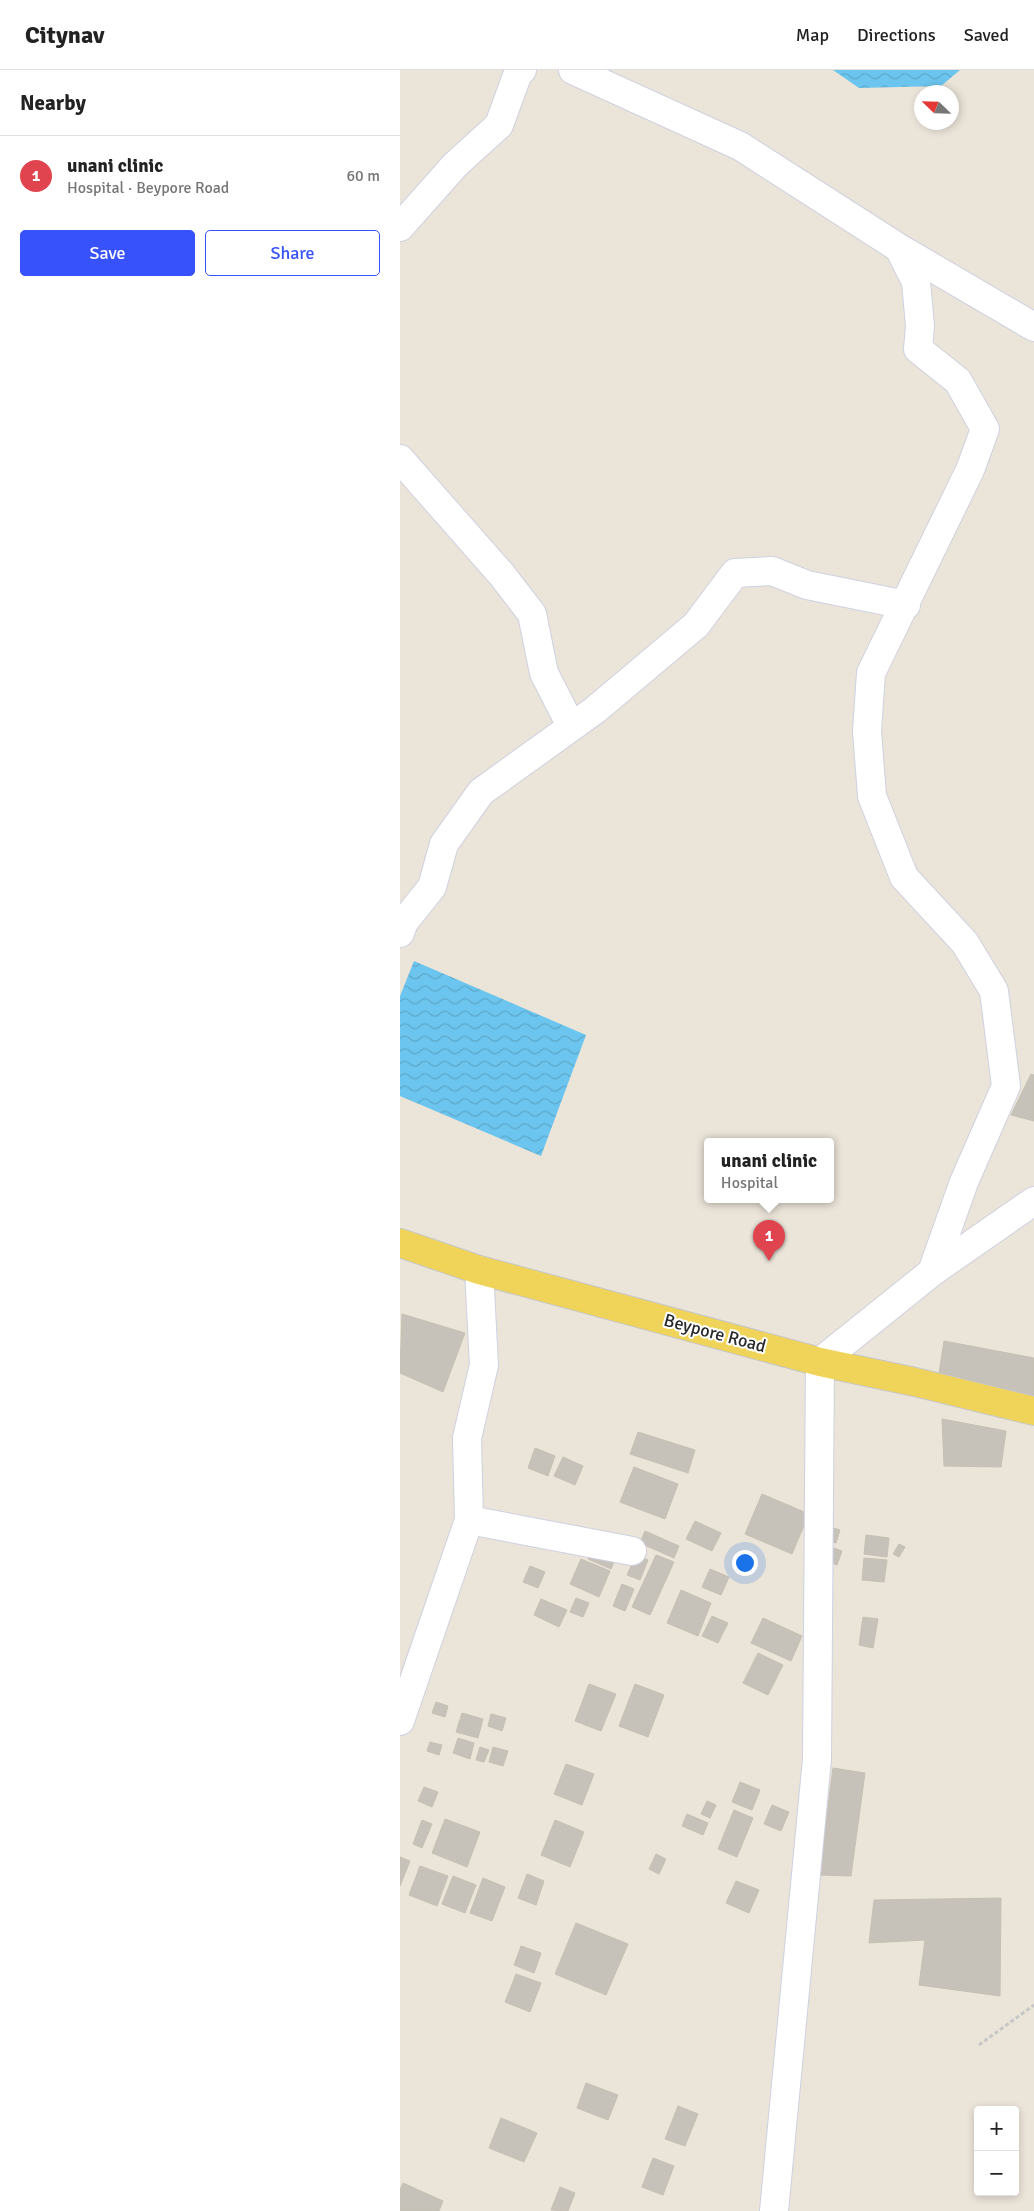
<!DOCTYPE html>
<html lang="en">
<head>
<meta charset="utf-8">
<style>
	body { margin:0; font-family:Signika,sans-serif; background:#f6f6f6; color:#222 }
	.controls { position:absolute; right:15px; bottom:15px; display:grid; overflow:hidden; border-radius:5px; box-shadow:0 2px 8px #0003 }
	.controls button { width:45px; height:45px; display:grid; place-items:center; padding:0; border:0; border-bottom:1px solid #e0e0e0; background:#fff; color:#222; font:25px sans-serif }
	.compass { position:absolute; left:514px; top:15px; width:45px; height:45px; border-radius:50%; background:#fff; box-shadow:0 2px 8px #0003; rotate:293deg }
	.you { position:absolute; left:344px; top:1492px; width:18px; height:18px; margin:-12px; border:4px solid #fff; border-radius:50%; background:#1a73e8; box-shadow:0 0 0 8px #1a73e833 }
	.badge { display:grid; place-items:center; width:32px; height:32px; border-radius:50%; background:#3752fa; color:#fff; font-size:16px; font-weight:700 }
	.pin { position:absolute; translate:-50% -41px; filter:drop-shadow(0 1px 2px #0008) }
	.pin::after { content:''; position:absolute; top:26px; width:18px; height:15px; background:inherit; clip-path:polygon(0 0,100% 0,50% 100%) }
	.popup { position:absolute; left:304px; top:1068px; width:130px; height:65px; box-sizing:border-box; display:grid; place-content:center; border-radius:5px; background:#fff; filter:drop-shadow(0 1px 4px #0005); font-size:16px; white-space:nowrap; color:#767676 }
	.popup b { font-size:19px; color:#222 }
	.popup::after { content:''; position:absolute; left:50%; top:100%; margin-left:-10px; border:10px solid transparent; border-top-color:#fff }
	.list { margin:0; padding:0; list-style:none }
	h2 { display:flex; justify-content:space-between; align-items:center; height:65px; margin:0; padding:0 20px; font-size:21px }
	h2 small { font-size:16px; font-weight:400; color:#767676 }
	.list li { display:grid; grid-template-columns:32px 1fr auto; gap:15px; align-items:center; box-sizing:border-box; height:80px; padding:0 20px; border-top:1px solid #e0e0e0 }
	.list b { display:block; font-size:19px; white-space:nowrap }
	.list p { margin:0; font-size:16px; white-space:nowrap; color:#767676 }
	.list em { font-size:16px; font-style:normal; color:#767676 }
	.actions { display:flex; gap:10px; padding:15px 20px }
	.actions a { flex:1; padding:11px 0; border:1px solid #3752fa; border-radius:5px; text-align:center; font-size:18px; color:#3752fa }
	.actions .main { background:#3752fa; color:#fff }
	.map { position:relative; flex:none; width:634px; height:2141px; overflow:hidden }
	header { display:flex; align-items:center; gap:30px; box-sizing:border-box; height:70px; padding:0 25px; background:#fff; border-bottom:1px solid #e0e0e0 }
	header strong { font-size:24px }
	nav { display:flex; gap:28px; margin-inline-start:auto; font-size:18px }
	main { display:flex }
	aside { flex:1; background:#fff }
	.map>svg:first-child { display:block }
	.water { fill:url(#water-waves) }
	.building { fill:#c6c1b9; stroke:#c6c0b3 }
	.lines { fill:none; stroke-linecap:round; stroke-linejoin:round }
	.minor-casing { stroke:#cfd1e1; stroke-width:30 }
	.major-casing { stroke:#c7c7c7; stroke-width:30 }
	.path { stroke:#c7c7c7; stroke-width:3; stroke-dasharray:4 2.5; stroke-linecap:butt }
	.minor { stroke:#fff; stroke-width:28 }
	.major { stroke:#f0d459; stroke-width:28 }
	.labels { text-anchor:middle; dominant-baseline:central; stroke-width:4; stroke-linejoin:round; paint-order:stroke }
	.street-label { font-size:18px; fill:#282828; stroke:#fff }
</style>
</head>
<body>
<header>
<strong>Citynav</strong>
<nav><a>Map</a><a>Directions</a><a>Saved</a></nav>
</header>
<main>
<aside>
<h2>Nearby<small></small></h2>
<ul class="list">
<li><span class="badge" style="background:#e0444e">1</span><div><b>unani clinic</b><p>Hospital · Beypore Road</p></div><em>60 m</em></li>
</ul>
<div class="actions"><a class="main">Save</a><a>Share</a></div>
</aside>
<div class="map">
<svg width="634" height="2141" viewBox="0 0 634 2141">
	<defs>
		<pattern id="water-waves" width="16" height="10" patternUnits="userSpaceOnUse" patternTransform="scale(1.25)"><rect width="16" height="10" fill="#6bc5ee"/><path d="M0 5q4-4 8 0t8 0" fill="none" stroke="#5da9cc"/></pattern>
	</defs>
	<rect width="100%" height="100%" fill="#ebe4d9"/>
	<path class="water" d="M433 0H560L541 16 459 18Z
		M14 891 186 965 141 1086 0 1026V926Z"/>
	<path class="building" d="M631 1004 634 1005V1051L611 1045Z
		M2 1244 65 1263 43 1322 0 1303Z
		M544 1271 634 1288V1327L539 1303Z
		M542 1349 606 1361 601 1397 544 1396Z
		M238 1362 295 1380 288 1403 230 1384Z
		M135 1378 155 1386 148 1406 128 1398Z
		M163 1387 183 1396 175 1415 154 1406Z
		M234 1397 278 1414 265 1449 220 1432Z
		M362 1424 409 1444 392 1484 345 1464Z
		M295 1451 321 1463 312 1481 286 1469Z
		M427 1456 440 1460 436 1473 423 1468Z
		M245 1461 279 1476 274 1488 240 1473Z
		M466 1465 489 1468 487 1487 464 1484Z
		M499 1474 505 1477 499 1487 493 1484Z
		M428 1476 442 1481 437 1495 422 1489Z
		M193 1477 216 1487 211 1499 188 1489Z
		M236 1485 248 1490 240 1510 227 1505Z
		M256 1485 274 1492 250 1545 232 1537Z
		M464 1488 487 1490 484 1512 462 1510Z
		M181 1489 210 1501 199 1527 170 1514Z
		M130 1496 145 1502 138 1518 123 1512Z
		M310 1499 329 1507 321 1525 302 1517Z
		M222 1514 234 1519 225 1541 213 1536Z
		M281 1520 311 1533 298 1566 267 1553Z
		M176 1528 189 1533 183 1547 170 1542Z
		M141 1529 167 1540 159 1557 134 1545Z
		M312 1546 328 1553 318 1573 302 1566Z
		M463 1547 478 1549 473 1578 459 1575Z
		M363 1548 402 1566 391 1591 351 1573Z
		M358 1583 383 1595 368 1625 343 1613Z
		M189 1614 216 1624 201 1661 175 1651Z
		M235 1614 264 1625 248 1667 219 1656Z
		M36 1632 48 1636 45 1647 32 1643Z
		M62 1643 83 1649 78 1668 56 1662Z
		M91 1644 106 1648 102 1661 88 1656Z
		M58 1668 74 1673 70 1689 53 1683Z
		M30 1672 42 1675 39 1685 27 1681Z
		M80 1677 89 1680 84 1692 76 1690Z
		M93 1677 108 1681 103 1696 89 1692Z
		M166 1694 194 1704 182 1735 154 1724Z
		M433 1698 465 1703 451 1806 419 1805Z
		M340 1712 360 1720 352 1740 332 1732Z
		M24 1717 38 1722 32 1737 18 1731Z
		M307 1731 316 1735 310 1748 301 1744Z
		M372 1735 389 1742 381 1761 364 1754Z
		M334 1740 353 1748 337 1787 318 1779Z
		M287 1744 308 1753 303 1765 282 1756Z
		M45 1749 80 1762 67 1797 32 1783Z
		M22 1750 32 1754 22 1778 13 1774Z
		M155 1750 184 1762 170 1797 141 1785Z
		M256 1784 266 1789 259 1804 249 1799Z
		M0 1787 10 1791 0 1816Z
		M20 1796 48 1806 37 1836 9 1825Z
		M127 1804 144 1811 136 1835 118 1828Z
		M53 1806 76 1815 65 1843 42 1834Z
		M83 1808 105 1817 92 1851 70 1843Z
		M336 1811 359 1820 349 1843 326 1833Z
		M601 1828 600 1926 519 1915 525 1870 469 1873 474 1830Z
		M176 1853 228 1874 206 1925 155 1904Z
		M121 1876 141 1883 134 1903 114 1895Z
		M116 1904 141 1913 130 1942 105 1932Z
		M186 2013 218 2025 208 2050 177 2038Z
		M278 2036 298 2044 285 2076 265 2069Z
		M101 2048 137 2063 124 2092 89 2078Z
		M253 2088 274 2096 263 2125 242 2117Z
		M3 2113 43 2131 39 2141H0V2120Z
		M160 2117 175 2123 168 2141 151 2140Z"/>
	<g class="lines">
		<defs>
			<path id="minor" d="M173 0 340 76 499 178 634 257
				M0 157 55 95 99 55 118 3 122 0
				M499 178 516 212 520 256 518 279 558 311 585 359 570 400 471 603 467 661 472 726 504 807 565 873 594 921 606 1016 564 1112 532 1202
				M0 389 102 505 132 544 144 603 171 656
				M0 863 4 852 32 817 44 774 81 722 195 640 296 555 335 503 372 501 407 515 506 535
				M79 1200 84 1295 67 1368 69 1450 232 1481
				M0 1651 69 1450
				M374 2141 417 1689 420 1292 532 1202 634 1131"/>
			<path id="major" d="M0 1173 79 1200 420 1292 515 1312 634 1341"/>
		</defs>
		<use href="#minor" class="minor-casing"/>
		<use href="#major" class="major-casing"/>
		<path class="path" d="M579 1975 634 1935"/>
		<use href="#minor" class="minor"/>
		<use href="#major" class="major"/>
	</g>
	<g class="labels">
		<g class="street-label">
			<text transform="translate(315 1263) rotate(15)">Beypore Road</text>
		</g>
	</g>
</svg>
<div class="controls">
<button>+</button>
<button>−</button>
</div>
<svg class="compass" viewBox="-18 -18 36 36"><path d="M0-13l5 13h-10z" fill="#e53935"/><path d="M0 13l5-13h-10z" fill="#767676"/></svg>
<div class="you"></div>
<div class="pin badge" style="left:369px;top:1191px;background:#e0444e">1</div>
<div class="popup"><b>unani clinic</b>Hospital</div>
</div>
</main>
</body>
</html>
